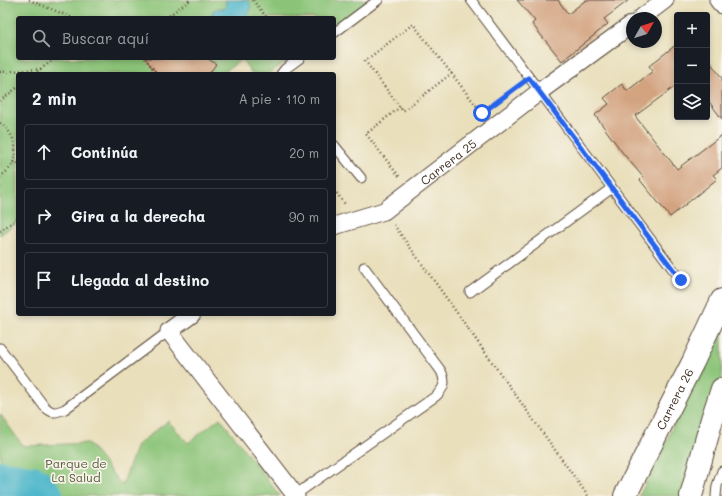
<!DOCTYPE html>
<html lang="es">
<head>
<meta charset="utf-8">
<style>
	body { margin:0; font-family:Mali,sans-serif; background:#242831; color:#f1f3f6 }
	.controls { position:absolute; right:12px; top:12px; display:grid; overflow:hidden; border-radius:4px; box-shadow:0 2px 6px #0003 }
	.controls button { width:36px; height:36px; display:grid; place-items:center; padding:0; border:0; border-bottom:1px solid #363941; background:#171b24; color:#f1f3f6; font:20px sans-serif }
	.compass { position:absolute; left:626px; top:12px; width:36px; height:36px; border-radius:50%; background:#171b24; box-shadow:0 2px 6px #0003; rotate:51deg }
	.stop { position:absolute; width:12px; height:12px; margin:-9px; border:3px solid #2563eb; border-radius:50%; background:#fff }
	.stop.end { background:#2563eb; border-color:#fff; box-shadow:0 1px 4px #0008 }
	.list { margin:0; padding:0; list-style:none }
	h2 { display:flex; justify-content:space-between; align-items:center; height:52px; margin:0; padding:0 16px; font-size:17px }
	h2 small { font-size:13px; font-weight:400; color:#9ea1a6 }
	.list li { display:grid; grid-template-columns:26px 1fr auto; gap:12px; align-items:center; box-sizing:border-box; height:56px; margin:0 8px 8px; padding:0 8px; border:1px solid #363941; border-radius:4px }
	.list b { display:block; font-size:15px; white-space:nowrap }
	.list em { font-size:13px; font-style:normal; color:#9ea1a6 }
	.icon { flex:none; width:22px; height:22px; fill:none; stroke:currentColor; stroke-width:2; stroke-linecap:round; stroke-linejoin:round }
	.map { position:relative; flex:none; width:722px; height:496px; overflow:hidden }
	.search { position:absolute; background:#171b24; box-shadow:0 2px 6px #0003; left:16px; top:16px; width:320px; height:44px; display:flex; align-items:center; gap:10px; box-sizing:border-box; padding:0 14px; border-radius:4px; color:#9ea1a6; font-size:15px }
	.panel { position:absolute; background:#171b24; box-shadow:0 2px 6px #0003; left:16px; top:72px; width:320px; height:244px; border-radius:4px }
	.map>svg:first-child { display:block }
	.green { fill:#8bc478; stroke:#63774b }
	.water { fill:#4cb6ca; stroke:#447074 }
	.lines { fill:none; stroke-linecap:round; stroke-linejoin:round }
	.river { stroke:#4cb6ca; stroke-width:35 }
	.building { fill:#d3a380 }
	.lane-casing { stroke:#554536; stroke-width:11 }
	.street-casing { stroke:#554536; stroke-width:19 }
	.secondary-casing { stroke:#554536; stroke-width:24 }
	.highway-casing { stroke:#554536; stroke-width:24 }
	.path { stroke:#554536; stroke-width:2.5; stroke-dasharray:1 3; stroke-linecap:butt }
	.lane { stroke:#fff; stroke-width:9 }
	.street { stroke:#fff; stroke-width:17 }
	.secondary { stroke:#fff; stroke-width:22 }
	.highway { stroke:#fff; stroke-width:22 }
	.route { stroke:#2563eb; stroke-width:5 }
	.labels { text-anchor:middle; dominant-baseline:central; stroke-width:3.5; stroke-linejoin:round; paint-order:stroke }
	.street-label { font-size:12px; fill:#3b2a1e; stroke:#f7f3e8 }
	.park-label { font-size:12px; fill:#535839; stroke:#f7f3e8 }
</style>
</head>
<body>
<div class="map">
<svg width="722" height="496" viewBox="0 0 722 496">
	<rect width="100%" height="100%" fill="#f7f3e8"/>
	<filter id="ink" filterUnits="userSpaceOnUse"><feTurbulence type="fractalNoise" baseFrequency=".025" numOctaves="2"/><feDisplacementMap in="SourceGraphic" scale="8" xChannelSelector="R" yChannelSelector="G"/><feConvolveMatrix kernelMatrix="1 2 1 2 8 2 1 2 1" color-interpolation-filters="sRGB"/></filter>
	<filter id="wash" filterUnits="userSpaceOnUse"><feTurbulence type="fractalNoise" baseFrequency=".012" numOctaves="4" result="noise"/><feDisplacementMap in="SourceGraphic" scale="16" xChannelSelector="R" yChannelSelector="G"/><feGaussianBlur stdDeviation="0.9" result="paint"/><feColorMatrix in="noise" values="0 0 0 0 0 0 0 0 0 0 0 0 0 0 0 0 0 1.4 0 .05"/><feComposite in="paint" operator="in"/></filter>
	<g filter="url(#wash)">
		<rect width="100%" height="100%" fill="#e9dfbb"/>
		<path class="green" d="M0 0H370L334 26V18H18V58H290L268 74H252L242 59 221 74H18V222L0 235Z
			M722 315V388L691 496H639L659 459 692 381Z
			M0 414 23 446 88 443 122 486 137 445 168 421 188 443 220 418 280 496H0Z"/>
		<path class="water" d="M226 0H248C252 5 251 11 247 16L243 18H211L213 10 220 8 225 9Z"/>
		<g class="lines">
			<path class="river" d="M0 478 34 483 46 496"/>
		</g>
		<g id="blocks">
			<path class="building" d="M517 0H558L568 14 586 0H629L604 19 608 24 562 61 532 24 535 21Z
				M677 44V85L635 116 677 169 722 135V168L713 175 717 179 670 217 640 180 643 177 622 152 595 115 609 104 604 98 622 84 627 91 653 71 649 66Z
				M145 58H207L216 64 209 74H157Z
				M707 58 722 78V119L707 99Z"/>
		</g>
	</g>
	<g filter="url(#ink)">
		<use href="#blocks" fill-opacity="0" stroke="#554536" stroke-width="1"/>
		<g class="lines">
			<defs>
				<path id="lane" d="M471 0 612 188
					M334 33 378 0
					M281 74 285 69 300 58
					M334 145 361 178
					M470 292 612 188 681 280
					M0 348 44 406C52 414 55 413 65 409L169 331
					M295 495 436 396C445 387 446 382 441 371L364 267
					M716 496 717 486 722 471"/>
				<g id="street">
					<path d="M718 0 722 5"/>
					<path d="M641 18 665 0"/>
					<path id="s1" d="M334 226 384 211 539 92 632 24"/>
					<path d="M192 314 169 331 296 496"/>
				</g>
				<g id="secondary">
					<path id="s2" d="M625 496 693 362 722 300"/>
				</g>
				<path id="highway" d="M691 496 712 419 722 389"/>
			</defs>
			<use href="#lane" class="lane-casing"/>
			<use href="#street" class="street-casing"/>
			<use href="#secondary" class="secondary-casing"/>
			<use href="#highway" class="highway-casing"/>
			<path class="path" d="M29 0 73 18
				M253 0 267 18
				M166 18 190 0
				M145 58 157 74
				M0 72 41 69
				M452 73 403 111 365 61 413 24 482 113
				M34 74 56 58
				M0 101 18 87
				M0 123C13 131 19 149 13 163 10 169 5 173 0 177
				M13 162 18 164
				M399 176 366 134 400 107
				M334 190 345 204
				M394 225 588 496
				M0 231 18 218"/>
			<use href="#lane" class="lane"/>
			<use href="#street" class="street"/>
			<use href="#secondary" class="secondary"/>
			<use href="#highway" class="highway"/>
		</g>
	</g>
	<g class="lines" filter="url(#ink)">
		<path class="route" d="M482 113 529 78 681 280"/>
	</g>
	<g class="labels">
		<g class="street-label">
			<text stroke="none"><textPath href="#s1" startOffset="133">Carrera 25</textPath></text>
			<text stroke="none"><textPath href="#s2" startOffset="109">Carrera 26</textPath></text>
		</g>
		<g class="park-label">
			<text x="76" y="463">Parque de<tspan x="76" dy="14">La Salud</tspan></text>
		</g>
	</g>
</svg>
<div class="controls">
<button>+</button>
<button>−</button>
<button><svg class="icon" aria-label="layers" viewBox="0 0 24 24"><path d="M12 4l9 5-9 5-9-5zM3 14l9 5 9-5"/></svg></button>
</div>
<svg class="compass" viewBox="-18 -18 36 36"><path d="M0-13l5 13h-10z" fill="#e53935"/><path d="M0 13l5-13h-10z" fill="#9ea1a6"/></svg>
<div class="stop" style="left:482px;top:113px"></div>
<div class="stop end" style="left:681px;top:280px"></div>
<div class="search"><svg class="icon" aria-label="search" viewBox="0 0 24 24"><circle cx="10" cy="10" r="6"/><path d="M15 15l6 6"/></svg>Buscar aquí</div>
<section class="panel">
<h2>2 min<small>A pie · 110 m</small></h2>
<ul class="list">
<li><svg class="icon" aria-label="ahead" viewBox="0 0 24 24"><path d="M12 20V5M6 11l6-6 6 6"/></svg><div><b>Continúa</b></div><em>20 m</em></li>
<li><svg class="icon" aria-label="right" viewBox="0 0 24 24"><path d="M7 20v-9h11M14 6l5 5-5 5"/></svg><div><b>Gira a la derecha</b></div><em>90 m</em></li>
<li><svg class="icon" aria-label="arrive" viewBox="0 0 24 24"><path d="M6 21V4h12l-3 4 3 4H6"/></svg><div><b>Llegada al destino</b></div></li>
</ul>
</section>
</div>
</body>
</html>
